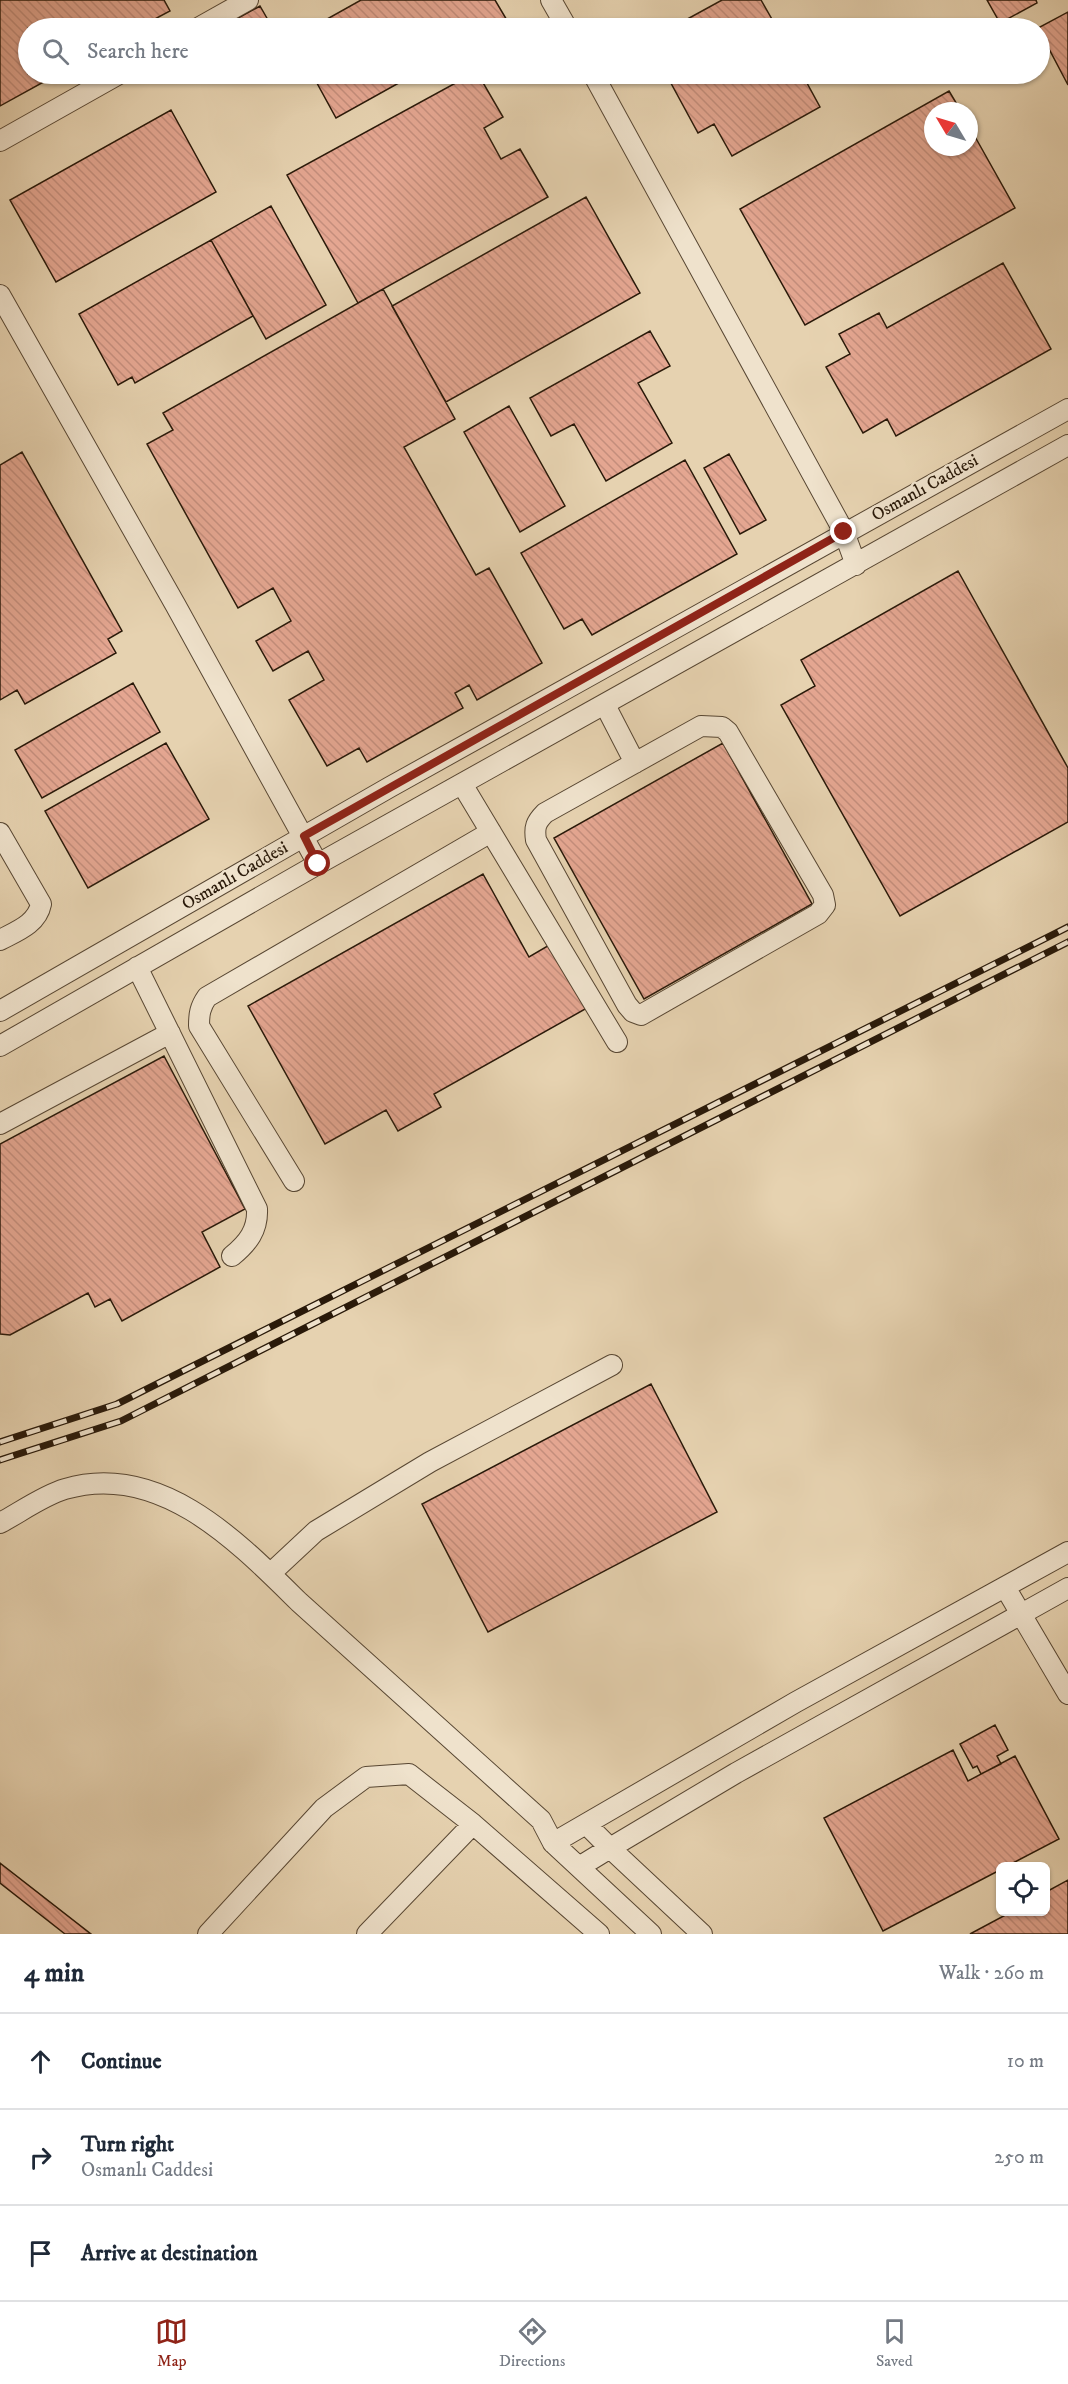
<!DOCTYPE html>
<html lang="en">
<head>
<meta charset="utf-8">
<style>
	body { margin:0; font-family:"IM FELL DW Pica",serif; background:#f6f6f7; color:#1f2937 }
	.controls { position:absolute; right:18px; bottom:18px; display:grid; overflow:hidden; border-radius:9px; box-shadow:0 2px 4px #0004 }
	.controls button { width:54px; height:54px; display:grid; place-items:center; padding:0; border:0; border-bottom:2px solid #e0e1e3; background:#fff; color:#1f2937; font:30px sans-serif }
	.compass { position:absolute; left:924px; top:102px; width:54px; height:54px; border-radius:50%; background:#fff; box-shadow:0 2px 4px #0004; rotate:308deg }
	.stop { position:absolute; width:18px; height:18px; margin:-14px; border:4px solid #8f2418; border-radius:50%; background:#fff }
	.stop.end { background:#8f2418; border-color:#fff; box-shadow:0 2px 6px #0008 }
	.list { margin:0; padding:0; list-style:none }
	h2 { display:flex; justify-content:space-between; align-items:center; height:78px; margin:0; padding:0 24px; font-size:26px }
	h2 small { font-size:20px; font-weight:400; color:#747a83 }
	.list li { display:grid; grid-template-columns:39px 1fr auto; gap:18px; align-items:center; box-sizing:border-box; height:96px; padding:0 24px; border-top:2px solid #e0e1e3 }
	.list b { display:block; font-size:22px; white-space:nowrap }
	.list p { margin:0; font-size:20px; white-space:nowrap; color:#747a83 }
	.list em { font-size:20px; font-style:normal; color:#747a83 }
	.icon { flex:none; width:33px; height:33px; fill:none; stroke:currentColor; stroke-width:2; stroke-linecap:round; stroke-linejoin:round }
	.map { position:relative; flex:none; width:1068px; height:1934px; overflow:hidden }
	.search { position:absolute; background:#fff; box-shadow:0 2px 4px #0004; left:18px; right:18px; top:18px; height:66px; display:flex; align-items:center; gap:15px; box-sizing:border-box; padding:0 21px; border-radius:33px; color:#747a83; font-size:22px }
	.sheet { height:366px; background:#fff }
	nav { display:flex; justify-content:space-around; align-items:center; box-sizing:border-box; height:84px; border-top:2px solid #e0e1e3; background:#fff; font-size:16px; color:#747a83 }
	nav a { display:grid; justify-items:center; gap:3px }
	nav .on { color:#8f2418 }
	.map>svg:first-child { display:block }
	.building { fill:url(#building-back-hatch); stroke:#291909; stroke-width:1.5 }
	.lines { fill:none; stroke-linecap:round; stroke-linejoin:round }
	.minor-casing { stroke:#584733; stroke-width:22 }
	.minor { stroke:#efe2cc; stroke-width:20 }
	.rail-casing { stroke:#291909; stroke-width:7 }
	.rail { stroke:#efe2cc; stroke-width:4.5; stroke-dasharray:14; stroke-linecap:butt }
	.route { stroke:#8f2418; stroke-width:8 }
	.labels { text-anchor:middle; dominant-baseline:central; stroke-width:4.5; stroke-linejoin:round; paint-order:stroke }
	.street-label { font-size:18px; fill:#291909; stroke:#efe2cc }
</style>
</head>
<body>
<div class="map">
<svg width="1068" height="1934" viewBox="0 0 1068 1934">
	<defs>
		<pattern id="building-back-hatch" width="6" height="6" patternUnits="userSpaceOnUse" patternTransform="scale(1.5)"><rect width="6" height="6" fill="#e4a691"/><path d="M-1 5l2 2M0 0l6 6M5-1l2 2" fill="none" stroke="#c48e7c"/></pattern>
	</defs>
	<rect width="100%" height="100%" fill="#e6d2b0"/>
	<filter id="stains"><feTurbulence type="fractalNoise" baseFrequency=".00333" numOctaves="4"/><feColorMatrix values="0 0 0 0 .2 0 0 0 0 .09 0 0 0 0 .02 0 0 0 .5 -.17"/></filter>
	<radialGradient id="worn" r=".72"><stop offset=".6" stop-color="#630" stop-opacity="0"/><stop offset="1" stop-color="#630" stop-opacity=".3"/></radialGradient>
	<path class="building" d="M0 0H164L170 11 138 28H28V74H58L0 106Z
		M361 0H495L508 22 495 28H311Z
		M722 0H761L777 28H671Z
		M987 0H1036L1037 3 1000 23Z
		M260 6 272 27 220 28Z
		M1068 12V85L1038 28Z
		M312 74H415L336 118Z
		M472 74H478L503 117 484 128 501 159 520 149 548 197 358 303 287 175Z
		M666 74H802L820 107 732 156 714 124 698 133Z
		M949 91 961 111H933V147H969V126L1015 208 805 325 740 209Z
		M171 110 216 192 56 282 10 200Z
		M586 197 640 293 446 402 392 306Z
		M271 206 326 305 266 339 211 240Z
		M211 240 253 316 135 383 132 377 118 385 79 314Z
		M1003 263 1051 349 896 436 887 419 863 433 826 367 850 354 839 334 879 313 887 328Z
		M383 289 455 419 404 447 476 575 489 568 542 663 477 700 469 685 455 693 463 708 367 762 359 748 327 766 289 700 324 680 308 651 273 671 256 641 291 621 273 588 238 608 147 444 173 430 163 413Z
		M650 331 670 366 638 383 672 443 606 481 574 424 551 436 530 398Z
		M509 406 565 506 520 532 464 432Z
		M22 452 122 631 108 639 116 653 25 704 17 690 0 700V465Z
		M729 454 766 520 740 534 704 468Z
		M685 460 737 554 592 635 582 619 564 629 521 553Z
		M958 571 1068 768V822L900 916 781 705 815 686 801 660Z
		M133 683 160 732 42 798 15 750Z
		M166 743 209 819 88 888 45 811Z
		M723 743 812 904 644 999 554 838Z
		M483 874 529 957 551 944 587 1008 434 1094 441 1107 398 1131 386 1110 325 1144 248 1006Z
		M164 1056 245 1209 202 1232 220 1267 122 1321 110 1299 95 1307 88 1293 10 1335 0 1334V1144Z
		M651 1384 717 1512 488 1632 422 1504Z
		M995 1725 1008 1750 997 1756 1001 1764 981 1774 977 1766 973 1768 960 1744Z
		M953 1750 968 1781 1015 1756 1059 1839 1007 1866H1000V1870L883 1931 824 1818Z
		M0 1863 91 1934H65L0 1883Z
		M1068 1880V1934H970L1011 1912H1046V1892Z"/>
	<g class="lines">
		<defs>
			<path id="minor" d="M551 0 567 28
				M198 28 248 0
				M593 74 844 532 856 565
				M0 141 119 74
				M0 295 176 606 318 864
				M605 705 635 763
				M701 726 722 727 728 732 823 895 825 905 818 914 641 1015 633 1012 627 1005 536 840C534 827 536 822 545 813Z
				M462 784 617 1042
				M0 833 41 904C37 924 17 931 0 940
				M137 967 257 1209C258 1230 248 1243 232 1256
				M0 1011 390 787 1068 409
				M0 1046 318 864 1068 445
				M0 1124 170 1033
				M294 1181 199 1026C199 1014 200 1007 207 997L491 832
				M0 1523C19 1513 44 1495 65 1489 160 1461 238 1542 299 1602L541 1820 553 1843
				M271 1573 316 1531 430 1462 612 1365
				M1005 1587 1068 1694
				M579 1867 610 1848 587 1825
				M208 1934 324 1808 366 1777 409 1774 473 1824 599 1934
				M367 1934 473 1824
				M651 1934 553 1843 796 1702 1068 1552
				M702 1934 610 1848 736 1773 1068 1588"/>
		</defs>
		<use href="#minor" class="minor-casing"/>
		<use href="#minor" class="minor"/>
		<defs>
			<path id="rail" d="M0 1442 117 1404 1068 927
				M0 1460 121 1421 1068 942"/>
		</defs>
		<use href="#rail" class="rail-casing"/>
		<use href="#rail" class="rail"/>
	</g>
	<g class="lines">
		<path class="route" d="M318 864 304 836 844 532"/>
	</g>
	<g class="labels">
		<g class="street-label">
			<text transform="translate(925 488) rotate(-29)">Osmanlı Caddesi</text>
			<text transform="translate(235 876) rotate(-30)">Osmanlı Caddesi</text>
		</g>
	</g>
	<rect width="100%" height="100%" filter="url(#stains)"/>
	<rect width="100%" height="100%" fill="url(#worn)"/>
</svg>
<div class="controls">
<button><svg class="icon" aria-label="locate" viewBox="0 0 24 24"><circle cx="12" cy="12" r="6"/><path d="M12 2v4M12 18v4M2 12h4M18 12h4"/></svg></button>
</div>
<svg class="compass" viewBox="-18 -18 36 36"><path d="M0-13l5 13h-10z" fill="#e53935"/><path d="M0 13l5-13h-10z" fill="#747a83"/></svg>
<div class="stop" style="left:318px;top:864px"></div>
<div class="stop end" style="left:844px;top:532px"></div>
<div class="search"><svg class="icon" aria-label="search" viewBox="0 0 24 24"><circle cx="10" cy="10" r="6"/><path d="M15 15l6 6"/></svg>Search here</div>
</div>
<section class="sheet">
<h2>4 min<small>Walk · 260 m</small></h2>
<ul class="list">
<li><svg class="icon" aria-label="ahead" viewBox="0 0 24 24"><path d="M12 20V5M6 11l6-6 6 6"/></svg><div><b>Continue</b></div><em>10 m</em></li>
<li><svg class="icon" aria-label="right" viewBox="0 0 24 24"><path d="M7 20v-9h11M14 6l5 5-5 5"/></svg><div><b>Turn right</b><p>Osmanlı Caddesi</p></div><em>250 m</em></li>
<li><svg class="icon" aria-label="arrive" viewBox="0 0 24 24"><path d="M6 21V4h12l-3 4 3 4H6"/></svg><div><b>Arrive at destination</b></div></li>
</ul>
</section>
<nav>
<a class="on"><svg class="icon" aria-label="map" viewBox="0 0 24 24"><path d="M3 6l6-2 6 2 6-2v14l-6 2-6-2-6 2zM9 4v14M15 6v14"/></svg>Map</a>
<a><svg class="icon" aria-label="directions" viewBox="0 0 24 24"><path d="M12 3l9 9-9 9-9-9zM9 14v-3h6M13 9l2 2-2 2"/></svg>Directions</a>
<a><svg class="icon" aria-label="saved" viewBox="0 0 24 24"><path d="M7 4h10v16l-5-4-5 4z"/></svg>Saved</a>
</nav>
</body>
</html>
